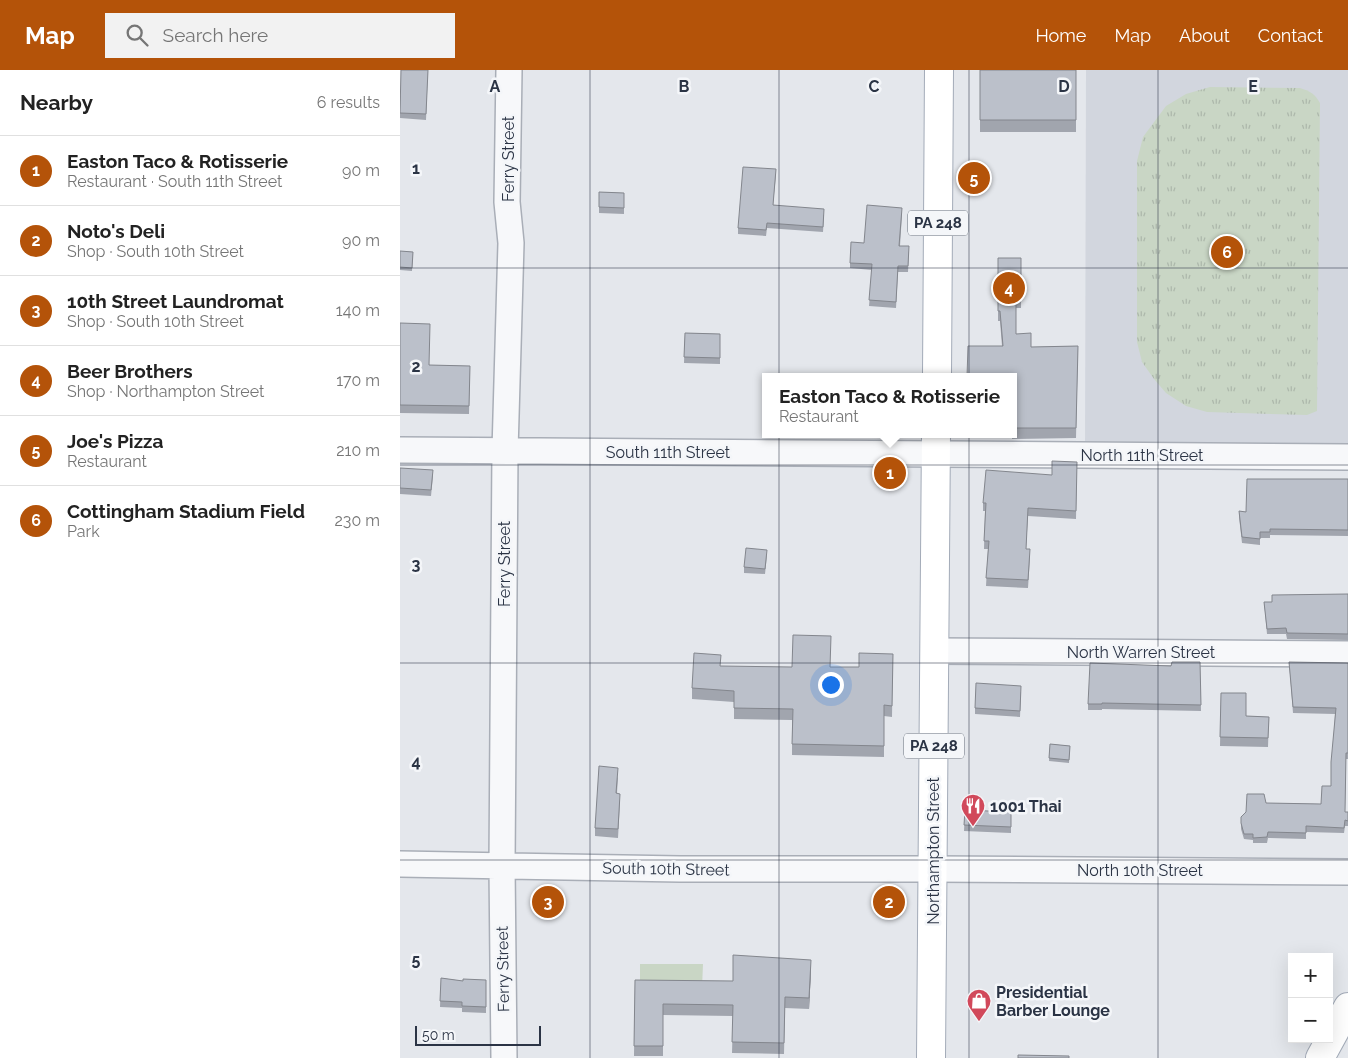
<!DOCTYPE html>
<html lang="en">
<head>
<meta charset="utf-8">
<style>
	body { margin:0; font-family:Raleway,sans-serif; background:#f2f2f2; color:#222 }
	.controls { position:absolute; right:15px; bottom:15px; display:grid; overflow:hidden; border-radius:0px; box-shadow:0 5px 20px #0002 }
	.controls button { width:45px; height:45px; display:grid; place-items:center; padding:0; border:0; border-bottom:1px solid #e0e0e0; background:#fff; color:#222; font:25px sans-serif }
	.scale { position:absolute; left:15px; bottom:12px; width:126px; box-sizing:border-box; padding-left:5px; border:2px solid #2b3445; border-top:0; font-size:14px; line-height:18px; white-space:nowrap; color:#2b3445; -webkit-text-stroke:4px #f4f6f9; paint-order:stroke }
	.you { position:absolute; left:430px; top:614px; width:18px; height:18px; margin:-12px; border:4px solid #fff; border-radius:50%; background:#1a73e8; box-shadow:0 0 0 8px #1a73e833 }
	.badge { display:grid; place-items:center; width:32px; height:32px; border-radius:50%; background:#b45309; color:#fff; font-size:16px; font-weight:700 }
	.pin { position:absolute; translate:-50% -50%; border:2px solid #fff; box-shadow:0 1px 5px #0006 }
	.popup { position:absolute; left:362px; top:303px; width:255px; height:65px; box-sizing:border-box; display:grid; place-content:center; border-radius:0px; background:#fff; filter:drop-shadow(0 1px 4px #0005); font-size:16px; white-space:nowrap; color:#767676 }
	.popup b { font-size:19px; color:#222 }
	.popup::after { content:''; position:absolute; left:50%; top:100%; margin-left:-10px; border:10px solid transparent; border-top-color:#fff }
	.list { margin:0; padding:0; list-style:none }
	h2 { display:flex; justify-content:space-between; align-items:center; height:65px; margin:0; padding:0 20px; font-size:21px }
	h2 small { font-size:16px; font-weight:400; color:#767676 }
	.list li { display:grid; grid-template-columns:32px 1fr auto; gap:15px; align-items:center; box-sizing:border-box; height:70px; padding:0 20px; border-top:1px solid #e0e0e0 }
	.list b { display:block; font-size:19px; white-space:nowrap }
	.list p { margin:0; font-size:16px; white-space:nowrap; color:#767676 }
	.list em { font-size:16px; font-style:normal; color:#767676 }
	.icon { flex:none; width:28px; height:28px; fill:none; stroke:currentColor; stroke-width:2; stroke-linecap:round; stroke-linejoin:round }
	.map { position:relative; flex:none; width:948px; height:988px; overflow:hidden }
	header { display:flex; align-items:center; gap:30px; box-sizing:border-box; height:70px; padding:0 25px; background:#b45309; color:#fff }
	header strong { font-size:24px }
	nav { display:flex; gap:28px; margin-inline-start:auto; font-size:18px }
	.search { width:350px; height:45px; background:#f2f2f2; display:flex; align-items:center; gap:12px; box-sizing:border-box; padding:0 18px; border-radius:0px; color:#767676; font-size:19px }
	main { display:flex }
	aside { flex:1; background:#fff }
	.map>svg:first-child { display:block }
	.built { fill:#d2d6de }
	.park { fill:url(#park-tufts) }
	.garden { fill:#c9d6c5 }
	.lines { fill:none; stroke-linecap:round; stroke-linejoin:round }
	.minor-casing { stroke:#a9aeb7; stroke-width:28 }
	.major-casing { stroke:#a3abb8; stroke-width:30 }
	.minor { stroke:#f7f8fa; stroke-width:25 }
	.major { stroke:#fff; stroke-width:28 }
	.wall { fill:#a1a5ae }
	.shaded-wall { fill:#83868d }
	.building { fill:#bbc0ca; stroke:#83868d }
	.grid { fill:none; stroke:#2b3445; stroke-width:1; stroke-opacity:0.55 }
	.labels { text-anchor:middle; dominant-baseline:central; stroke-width:5; stroke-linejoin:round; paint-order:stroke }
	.shield { fill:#f4f6f9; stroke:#676e7b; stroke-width:1 }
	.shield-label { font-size:15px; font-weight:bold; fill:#2b3445 }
	.street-label { font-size:16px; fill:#2b3445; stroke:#f4f6f9 }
	.poi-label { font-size:16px; font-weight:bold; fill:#2b3445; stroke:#f4f6f9; text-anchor:start }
	.grid-label { font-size:16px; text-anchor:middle; font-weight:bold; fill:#2b3445; stroke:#f4f6f9; stroke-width:5; stroke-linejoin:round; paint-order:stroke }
</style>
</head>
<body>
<header>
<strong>Map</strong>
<div class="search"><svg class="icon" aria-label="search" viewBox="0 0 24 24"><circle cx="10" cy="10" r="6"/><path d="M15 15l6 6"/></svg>Search here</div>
<nav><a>Home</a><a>Map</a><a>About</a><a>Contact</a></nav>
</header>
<main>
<aside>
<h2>Nearby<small>6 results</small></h2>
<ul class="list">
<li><span class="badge">1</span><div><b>Easton Taco &amp; Rotisserie</b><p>Restaurant · South 11th Street</p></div><em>90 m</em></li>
<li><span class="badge">2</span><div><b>Noto's Deli</b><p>Shop · South 10th Street</p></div><em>90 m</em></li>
<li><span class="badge">3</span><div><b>10th Street Laundromat</b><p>Shop · South 10th Street</p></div><em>140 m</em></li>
<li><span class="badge">4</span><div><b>Beer Brothers</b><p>Shop · Northampton Street</p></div><em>170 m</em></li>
<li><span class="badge">5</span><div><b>Joe's Pizza</b><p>Restaurant</p></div><em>210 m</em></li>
<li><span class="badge">6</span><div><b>Cottingham Stadium Field</b><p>Park</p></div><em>230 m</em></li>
</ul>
</aside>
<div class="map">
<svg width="948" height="988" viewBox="0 0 948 988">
	<defs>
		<pattern id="park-tufts" width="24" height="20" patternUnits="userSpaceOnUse" patternTransform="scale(1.25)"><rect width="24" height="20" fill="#c9d6c5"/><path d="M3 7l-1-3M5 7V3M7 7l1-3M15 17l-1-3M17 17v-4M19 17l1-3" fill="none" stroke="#adb8ab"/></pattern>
	</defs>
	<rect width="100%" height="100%" fill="#e4e7ec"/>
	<path class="built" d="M686 0H948V384L685 383Z"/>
	<path class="park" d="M810 17 900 18C910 21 915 24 920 33L917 341 907 345 807 342 786 336 766 323 754 309 742 292 737 272V91L743 67 766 36 786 24Z"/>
	<path class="garden" d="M240 894H303L302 918H240Z"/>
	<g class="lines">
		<defs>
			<path id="minor" d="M0 380 948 387
				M534 581 948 584
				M0 794 280 799H533L948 802
				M104 988 102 796 105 381 111 173 107 132 109 0"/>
			<path id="major" d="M537 307 539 0
				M531 988 536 364
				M920 988 948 937"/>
		</defs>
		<use href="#minor" class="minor-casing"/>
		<use href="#major" class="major-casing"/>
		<use href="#minor" class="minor"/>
		<use href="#major" class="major"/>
	</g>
	<path class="wall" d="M28 0 26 50 0 48V26Z
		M580 0H676V62H580Z
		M376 105 373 135 424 145 423 162 367 158 366 166 338 164V158Z
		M199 122 224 123V144L199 143Z
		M502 144 500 176 509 182 508 202H498L496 238 469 236 472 200 450 198V193L464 173Z
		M0 181 13 182 12 201 0 200Z
		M598 188 621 227V238H616V264L631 277 678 276 676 368 612 369V364H614V339L615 321H614V307L602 276 600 251H598Z
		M0 253 29 295 70 296 69 344 0 343Z
		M285 263 320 264V294L284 293Z
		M677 392 676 449 628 446 626 479 630 487 628 518 586 516 588 479H584L585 441H583V433L652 405Z
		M0 398 33 406 31 426 0 424Z
		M948 409V466L870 465V468H860V475L842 473 839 447V441L846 442Z
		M367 485 365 504 344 503V497Z
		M948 524V570L887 569 886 564H867L864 532H872Z
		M493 584 492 647 484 646V687L392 685V650L334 649V632L292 629V618L430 597H459Z
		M800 592 801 641 702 639V640H688V634L771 596Z
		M889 592 948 593V689H946L945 742H948V756H945L944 763 906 762V769L868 768 867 773H853V770L844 769 841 759V747L866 733 921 734 931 716 935 644 893 643Z
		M621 622 620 647 575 644V638Z
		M821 623 846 646 869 647 868 677 820 676Z
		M650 674 670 676 669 693 649 691Z
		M218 706 217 723 220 732 218 768 195 766V758Z
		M565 740 611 742V763L564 761Z
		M411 901 409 939 385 938 384 984 332 983 333 946 263 945V986H234L235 910 333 911Z
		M41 908 63 911 86 910V943L62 942V938L40 937Z"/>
	<path class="shaded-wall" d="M411 890V901L409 939V928Z"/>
	<path class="building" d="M1 0H28L26 44 0 43Z
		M580 0H676V50H580Z
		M343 97 376 99 373 135 424 139 423 157 367 153 366 160 338 158Z
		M199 122 224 123V138L199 137Z
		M467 135 502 138 499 176H509L508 196H498L496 232 469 230 472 194 450 193 451 172 464 173Z
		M0 181 13 182 12 198 0 197Z
		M598 188H621V227L616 228V264L631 263V277L678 276 676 358H614V339L616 310H614V307H567L568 276H603L600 241H598Z
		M0 253 30 254 29 295 70 296 69 336 0 335Z
		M285 263 320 264V288L284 287Z
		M652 391 677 392 676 441 628 438 626 479H630L628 510 586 508 589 471H584L586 433H583L586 400 652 405Z
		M0 398 33 400 31 420 0 418Z
		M847 409H948V460L870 459V462H860V469L842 467 839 441 846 442Z
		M346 478 367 480 365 499 344 497Z
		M948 524V564L887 563 886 558 867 559 864 532H872V525Z
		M393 565 431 566 430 597H459V583L493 584 492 636 484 635V676L392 674 393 639 334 638V621L292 618 294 583 321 585 320 596 392 597Z
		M772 592H800L801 635 702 633V634H688L690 593 771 596Z
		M889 592 948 593V683H946L945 742H948V751L945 750 944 758 906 756V763L868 762 867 767 853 768V764H844L841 753V747L846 742 847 724H864L866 733 921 734 922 716H931V692L936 638 893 637Z
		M576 613 621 616 620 641 575 638Z
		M821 623H846V646L869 647 868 668 820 667Z
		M650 674 670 676 669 690 649 688Z
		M199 696 218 698 216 723 220 724 218 759 195 758Z
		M565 740 611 742V757L564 755Z
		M333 885 411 890 409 928 385 927 384 973 332 972 333 935 263 934V976H234L235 910 333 911Z
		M41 908 63 911V909L86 910V937L62 936V932L40 931Z
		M618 985 669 986V988H618Z"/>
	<path class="grid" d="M190 0V988M379 0V988M569 0V988M758 0V988M0 198H948M0 395H948M0 593H948M0 790H948"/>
	<defs>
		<symbol id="restaurant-pin" viewBox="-11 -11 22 30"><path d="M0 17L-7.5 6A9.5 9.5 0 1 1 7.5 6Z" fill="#d1495b" stroke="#f4f6f9"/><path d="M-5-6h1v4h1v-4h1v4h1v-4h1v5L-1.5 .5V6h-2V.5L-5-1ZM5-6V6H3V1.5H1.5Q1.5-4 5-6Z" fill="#fff"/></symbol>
		<symbol id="shop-pin" viewBox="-11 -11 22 30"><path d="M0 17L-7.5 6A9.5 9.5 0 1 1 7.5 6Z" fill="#d1495b" stroke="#f4f6f9"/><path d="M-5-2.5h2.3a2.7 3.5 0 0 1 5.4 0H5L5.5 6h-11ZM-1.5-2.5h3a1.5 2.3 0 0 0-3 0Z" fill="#fff"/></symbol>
	</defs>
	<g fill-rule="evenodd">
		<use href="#restaurant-pin" x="559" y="722" width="28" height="38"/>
		<use href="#shop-pin" x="565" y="917" width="28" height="38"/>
	</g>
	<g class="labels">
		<g class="shield">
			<rect x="508" y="140.5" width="60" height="25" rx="4"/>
			<rect x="504" y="663.5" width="60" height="25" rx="4"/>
		</g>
		<g class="shield-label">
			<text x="538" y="153">PA 248</text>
			<text x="534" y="676">PA 248</text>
		</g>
		<g class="street-label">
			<text transform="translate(108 89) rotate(-90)">Ferry Street</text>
			<text x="268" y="382">South 11th Street</text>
			<text x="742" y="385">North 11th Street</text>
			<text transform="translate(104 494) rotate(-90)">Ferry Street</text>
			<text x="741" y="582">North Warren Street</text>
			<text transform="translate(533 781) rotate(-90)">Northampton Street</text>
			<text transform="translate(266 799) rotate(1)">South 10th Street</text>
			<text x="740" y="800">North 10th Street</text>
			<text transform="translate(103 899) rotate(-91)">Ferry Street</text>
		</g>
		<g class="poi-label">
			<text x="590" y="736">1001 Thai</text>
			<text x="596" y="922">Presidential<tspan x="596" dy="18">Barber Lounge</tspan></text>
		</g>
	</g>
	<g class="grid-label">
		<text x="95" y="22">A</text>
		<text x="284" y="22">B</text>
		<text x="474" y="22">C</text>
		<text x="664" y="22">D</text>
		<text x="853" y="22">E</text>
		<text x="16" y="104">1</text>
		<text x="16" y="302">2</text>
		<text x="16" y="500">3</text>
		<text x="16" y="697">4</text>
		<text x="16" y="895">5</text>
	</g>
</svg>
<div class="controls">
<button>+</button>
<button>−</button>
</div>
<div class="scale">50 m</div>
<div class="you"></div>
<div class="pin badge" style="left:490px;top:403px">1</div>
<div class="popup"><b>Easton Taco &amp; Rotisserie</b>Restaurant</div>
<div class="pin badge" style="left:489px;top:832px">2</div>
<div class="pin badge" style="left:148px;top:832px">3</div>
<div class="pin badge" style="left:609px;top:218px">4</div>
<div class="pin badge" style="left:574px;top:108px">5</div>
<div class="pin badge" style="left:827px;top:182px">6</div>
</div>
</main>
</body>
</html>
